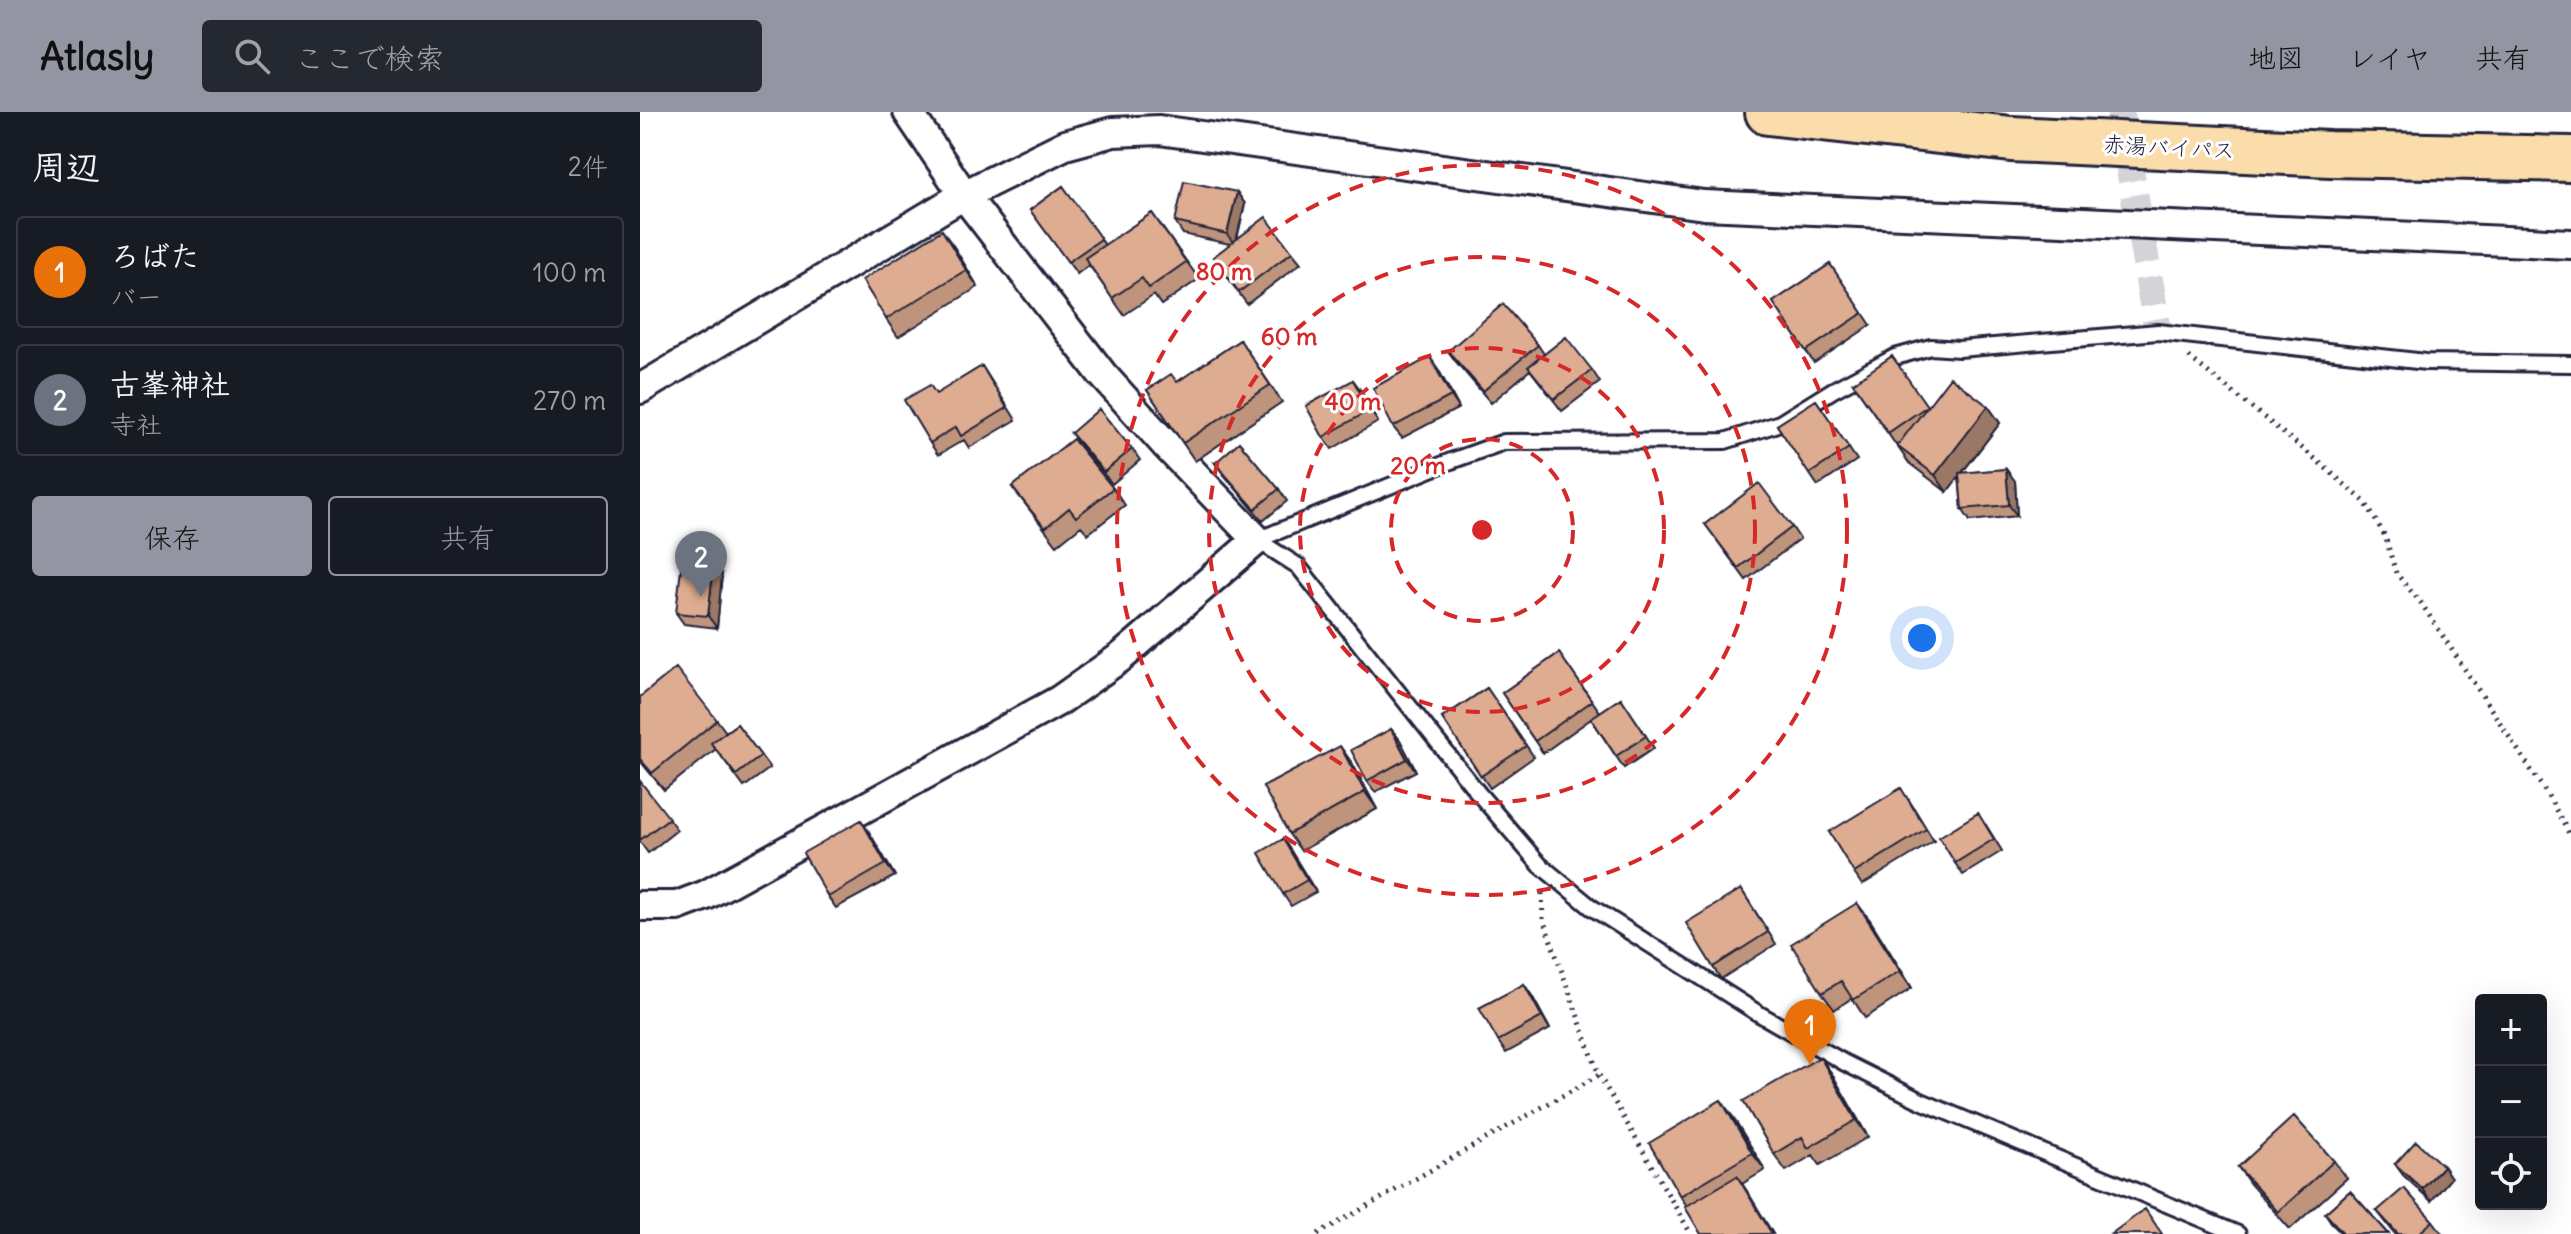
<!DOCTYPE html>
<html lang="ja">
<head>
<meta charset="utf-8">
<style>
	body { margin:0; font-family:Delius,"Klee One",sans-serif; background:#242831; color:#f1f3f6 }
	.controls { position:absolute; right:24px; bottom:24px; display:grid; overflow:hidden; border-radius:8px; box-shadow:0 8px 32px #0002 }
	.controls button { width:72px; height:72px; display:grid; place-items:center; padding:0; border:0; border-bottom:2px solid #363941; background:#171b24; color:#f1f3f6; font:40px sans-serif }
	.you { position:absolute; left:1282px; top:526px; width:28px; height:28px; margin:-20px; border:6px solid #fff; border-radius:50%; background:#1a73e8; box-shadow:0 0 0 12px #1a73e833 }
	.badge { display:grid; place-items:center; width:52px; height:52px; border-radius:50%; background:#9495a2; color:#fff; font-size:26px; font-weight:700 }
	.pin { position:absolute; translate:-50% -66px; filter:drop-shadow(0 2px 4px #0008) }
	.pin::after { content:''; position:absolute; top:42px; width:28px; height:24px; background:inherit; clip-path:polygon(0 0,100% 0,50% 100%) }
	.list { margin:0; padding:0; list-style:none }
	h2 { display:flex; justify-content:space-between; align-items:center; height:104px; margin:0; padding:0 32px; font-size:34px }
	h2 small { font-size:26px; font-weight:400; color:#9ea1a6 }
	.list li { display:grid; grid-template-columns:52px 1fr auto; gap:24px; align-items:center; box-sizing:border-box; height:112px; margin:0 16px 16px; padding:0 16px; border:2px solid #363941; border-radius:8px }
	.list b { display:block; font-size:30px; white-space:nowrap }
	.list p { margin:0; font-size:26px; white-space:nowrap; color:#9ea1a6 }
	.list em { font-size:26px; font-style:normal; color:#9ea1a6 }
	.actions { display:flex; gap:16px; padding:24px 32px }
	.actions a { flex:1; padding:18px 0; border:2px solid #9495a2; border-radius:8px; text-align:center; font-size:28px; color:#9495a2 }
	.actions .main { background:#9495a2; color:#111 }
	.icon { flex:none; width:44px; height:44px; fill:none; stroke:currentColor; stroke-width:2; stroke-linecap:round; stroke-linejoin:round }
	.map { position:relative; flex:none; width:1931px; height:1122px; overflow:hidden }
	header { display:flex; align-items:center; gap:48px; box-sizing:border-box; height:112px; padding:0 40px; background:#9495a2; color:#111 }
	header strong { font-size:38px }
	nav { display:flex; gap:44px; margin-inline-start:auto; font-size:28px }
	.search { width:560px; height:72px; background:#242831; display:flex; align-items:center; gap:20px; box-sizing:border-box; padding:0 28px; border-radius:8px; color:#9ea1a6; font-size:30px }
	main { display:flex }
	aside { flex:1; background:#171b24 }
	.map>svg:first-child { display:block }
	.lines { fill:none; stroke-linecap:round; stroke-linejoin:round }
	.street-tunnel { stroke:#d3d3d8; stroke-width:28; stroke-dasharray:28 14; stroke-linecap:butt }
	.lane-casing { stroke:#22223b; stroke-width:20 }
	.street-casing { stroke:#22223b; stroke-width:34 }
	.highway-casing { stroke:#22223b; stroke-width:50 }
	.path { stroke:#22223b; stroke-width:5; stroke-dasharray:2 6; stroke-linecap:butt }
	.lane { stroke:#fff; stroke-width:14 }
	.street { stroke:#fff; stroke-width:28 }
	.highway { stroke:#faddab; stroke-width:44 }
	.wall { fill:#bf947c; stroke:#22223b; stroke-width:2 }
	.shaded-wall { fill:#9b7865; stroke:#22223b; stroke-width:2 }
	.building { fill:#deac90; stroke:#22223b; stroke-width:2 }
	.ring { fill:none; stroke:#d62828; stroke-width:4; stroke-dasharray:14 10 }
	.labels { text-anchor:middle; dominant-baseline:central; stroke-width:6; stroke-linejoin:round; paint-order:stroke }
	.street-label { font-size:22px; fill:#22223b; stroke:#fff }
	.centre { fill:#d62828; stroke:#fff; stroke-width:4 }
	.ring-label { font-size:24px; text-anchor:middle; font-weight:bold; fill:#d62828; stroke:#fff; stroke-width:6; stroke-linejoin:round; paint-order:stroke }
</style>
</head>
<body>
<header>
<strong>Atlasly</strong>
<div class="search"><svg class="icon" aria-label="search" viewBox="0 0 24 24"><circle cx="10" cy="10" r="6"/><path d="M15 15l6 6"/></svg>ここで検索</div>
<nav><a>地図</a><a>レイヤ</a><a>共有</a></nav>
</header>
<main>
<aside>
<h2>周辺<small>2件</small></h2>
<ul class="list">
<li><span class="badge" style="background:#e8710a">1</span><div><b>ろばた</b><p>バー</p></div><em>100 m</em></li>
<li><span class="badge" style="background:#6b7280">2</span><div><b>古峯神社</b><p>寺社</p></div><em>270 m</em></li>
</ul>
<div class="actions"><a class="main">保存</a><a>共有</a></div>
</aside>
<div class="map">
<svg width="1931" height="1122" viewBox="0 0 1931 1122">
	<rect width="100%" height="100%" fill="#fff"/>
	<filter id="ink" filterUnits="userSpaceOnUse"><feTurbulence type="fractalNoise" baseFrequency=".0125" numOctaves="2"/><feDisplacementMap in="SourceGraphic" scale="16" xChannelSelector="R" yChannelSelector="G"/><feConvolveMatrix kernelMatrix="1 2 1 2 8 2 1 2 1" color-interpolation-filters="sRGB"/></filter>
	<g filter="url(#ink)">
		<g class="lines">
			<path class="street-tunnel" d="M1480 0 1518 220"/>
			<defs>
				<path id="lane" d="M617 428 811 349 864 330 1085 329 1140 311 1193 278 1255 245 1291 235 1319 237 1518 220 1786 250 1931 252
					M617 428 658 454 839 682 900 753 951 795 1116 900 1205 951 1281 989 1598 1122"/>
				<path id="street" d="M0 277 324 83 425 33 473 20 519 18 1064 93 1931 132
					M0 794H37L66 783 420 588 481 545 617 428 525 332 462 262 324 83 268 0"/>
				<path id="highway" d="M1128 0 1371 27 1690 42 1931 47"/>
			</defs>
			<use href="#lane" class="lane-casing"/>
			<use href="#street" class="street-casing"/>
			<use href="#highway" class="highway-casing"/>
			<path class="path" d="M1549 245 1673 345 1725 390 1745 424 1756 461 1781 491 1907 682 1931 725
				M902 781 903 807 959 963 1051 1122
				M678 1122 959 963"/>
			<use href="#lane" class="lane"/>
			<use href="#street" class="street"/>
			<use href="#highway" class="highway"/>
		</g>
		<path class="wall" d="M423 74 465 133 512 101 559 167 521 193 514 183 484 203 449 153 437 162 390 98Z
			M597 80 605 92 597 127 652 140 661 151 607 192 581 157 590 132 543 122 535 110Z
			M314 135 338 175 258 225 246 207Z
			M1190 152 1231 213 1174 251 1133 190Z
			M600 228 642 290 555 349 507 278 537 270Z
			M898 233 904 242 952 258 960 270 922 299 890 258 851 291 816 250 808 239Z
			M342 254 376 308 329 336 324 328 298 343 290 331 297 282Z
			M798 257 819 296 762 326 753 315Z
			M713 268 721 279 738 310 692 337 683 325Z
			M1213 271 1287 294H1348L1360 311 1322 361 1366 357 1375 369 1377 404 1330 409 1322 397 1319 364 1307 380 1269 351 1257 334 1259 331 1256 333Z
			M1176 288 1217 348 1178 374 1137 313Z
			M431 321 492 337 500 348 472 372 439 332Z
			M575 351 639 377 647 389 623 409 584 363Z
			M372 375 473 376 485 393 448 422 441 414 417 433Z
			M1065 412 1152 415 1160 427 1106 468Z
			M82 462 77 516 44 512 36 501Z
			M919 541 960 600 981 586 1014 636 984 656 951 607 903 641 862 581Z
			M847 576 894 645 850 676 802 606Z
			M0 585 77 608 86 620 97 612 130 656 104 675 76 637 24 678 0 649Z
			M751 617 760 628 776 659 735 680 727 669Z
			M712 651 737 697 661 739 649 722Z
			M0 669 37 718 8 741 0 730Z
			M1269 688 1294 729 1222 773 1214 761Z
			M1346 713 1362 739 1323 763 1315 751Z
			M229 720 255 764 196 796 188 785Z
			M643 727 676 780 651 794 643 782Z
			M1101 777 1136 832 1081 867 1073 855Z
			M1230 808 1272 876 1225 906 1212 886 1194 898 1182 881Z
			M884 872 892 884 910 917 866 941 858 929Z
			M1180 945 1192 962 1228 1025 1180 1053 1173 1043 1146 1059 1134 1042Z
			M1093 1005 1125 1058 1102 1072 1133 1122H1061L1047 1094 1040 1084Z
			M1694 1049 1707 1066 1650 1117 1610 1072 1598 1055Z
			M1755 1052 1803 1054 1811 1066 1791 1089 1763 1063Z
			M1710 1079 1749 1122H1702L1693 1113 1685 1101Z
			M1737 1099 1793 1109 1802 1121 1800 1122H1755Z"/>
		<path class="shaded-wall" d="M597 80 605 92 595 133 587 122Z
			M302 118 314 135 338 175 326 158Z
			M790 245 798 257 819 296 811 284Z
			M713 268 721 279 738 310 730 298Z
			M1348 294 1360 311 1307 380 1295 363Z
			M1366 357 1375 369 1377 404 1369 393Z
			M74 450 82 462 77 516 68 504Z
			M751 617 760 628 776 659 767 647Z
			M700 634 712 651 737 697 725 680Z
			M221 708 229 720 255 764 246 752Z
			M643 727 651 739 676 780 667 768Z
			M1217 791 1230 808 1272 876 1260 859Z
			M884 872 892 884 910 917 902 905Z
			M1180 945 1192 962 1228 1025 1216 1008Z
			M1081 988 1093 1005 1125 1058 1112 1041Z
			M1803 1054 1811 1066 1791 1089 1782 1077Z
			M1097 1064 1109 1082 1133 1122H1132Z"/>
		<path class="building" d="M544 69 597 80 587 122 535 110Z
			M423 74 461 127 428 150 390 98Z
			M512 101 546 150 509 176 502 166 472 186 445 146Z
			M626 105 652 140 599 180 573 145Z
			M302 118 326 158 246 207 222 168Z
			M1190 152 1223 201 1166 239 1133 190Z
			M863 192 898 233 843 279 808 239Z
			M926 225 952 258 914 287 888 255Z
			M600 228 630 273 543 331 507 278 531 262 537 270Z
			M1252 244 1287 294 1248 321 1213 271Z
			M790 245 811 284 753 315 733 276Z
			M342 254 367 296 321 324 316 315 290 331 264 288 290 273 296 282Z
			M1310 265 1348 294 1295 363 1257 334Z
			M713 268 730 298 683 325 666 294Z
			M1176 288 1209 336 1169 362 1137 313Z
			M459 297 492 337 464 360 431 321Z
			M433 327 473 376 436 405 429 396 405 416 372 375Z
			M599 330 639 377 615 397 575 351Z
			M1366 357 1369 393 1322 397 1319 361Z
			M1119 371 1152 415 1098 456 1065 412Z
			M42 447 74 450 68 504 36 501Z
			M919 541 952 589 895 629 862 581Z
			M36 556 77 608 12 661 0 647V585Z
			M847 576 886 634 841 664 802 606Z
			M981 586 1006 624 976 644 951 606Z
			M97 612 121 644 96 663 71 631Z
			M751 617 767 647 727 669 711 638Z
			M700 634 725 680 649 722 623 675Z
			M0 669 29 706 0 728Z
			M1261 676 1286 717 1214 761 1189 720Z
			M1338 701 1354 727 1315 751 1299 725Z
			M221 708 246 752 188 785 163 741Z
			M643 727 667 768 643 782 619 741Z
			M1101 777 1128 820 1073 855 1046 811Z
			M1217 791 1260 859 1213 888 1201 869 1182 881 1151 832Z
			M884 872 902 905 858 929 839 896Z
			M1180 945 1216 1008 1168 1036 1162 1025 1134 1042 1103 989Z
			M1081 988 1112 1041 1040 1084 1009 1031Z
			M1654 1004 1694 1049 1638 1100 1598 1055Z
			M1776 1029 1803 1054 1782 1077 1755 1052Z
			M1097 1064 1132 1122H1061L1045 1095Z
			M1764 1076 1793 1109 1778 1122H1758L1737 1099Z
			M1710 1079 1747 1120 1745 1122H1704L1685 1101Z
			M1505 1097 1522 1122H1471Z"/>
	</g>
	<g class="ring">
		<circle cx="842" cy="418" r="91"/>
		<circle cx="842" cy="418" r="182"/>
		<circle cx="842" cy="418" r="273"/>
		<circle cx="842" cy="418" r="365"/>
	</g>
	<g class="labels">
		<g class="street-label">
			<text transform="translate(1529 35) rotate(3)">赤湯バイパス</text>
		</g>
	</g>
	<circle cx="842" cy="418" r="12" class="centre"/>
	<g class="ring-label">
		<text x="584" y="168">80 m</text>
		<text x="649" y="233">60 m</text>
		<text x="713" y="298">40 m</text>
		<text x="778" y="362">20 m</text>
	</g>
</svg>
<div class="controls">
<button>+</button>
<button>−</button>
<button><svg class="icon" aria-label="locate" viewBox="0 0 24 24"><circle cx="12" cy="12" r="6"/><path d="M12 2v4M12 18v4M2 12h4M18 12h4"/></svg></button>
</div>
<div class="you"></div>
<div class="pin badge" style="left:1170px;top:953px;background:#e8710a">1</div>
<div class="pin badge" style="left:61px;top:485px;background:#6b7280">2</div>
</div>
</main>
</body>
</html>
